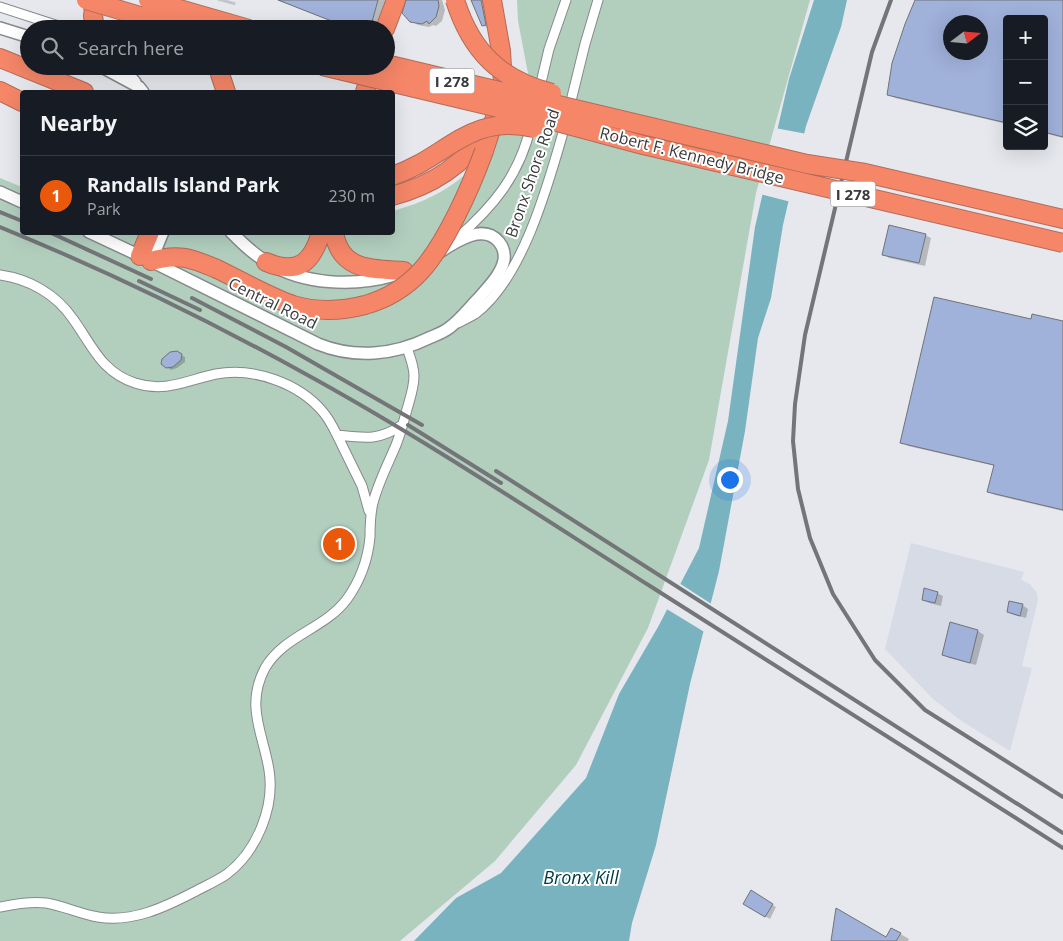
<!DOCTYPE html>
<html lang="en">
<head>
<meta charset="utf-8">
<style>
	body { margin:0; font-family:"Open Sans",sans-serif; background:#242831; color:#f1f3f6 }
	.controls { position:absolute; right:15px; top:15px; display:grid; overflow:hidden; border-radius:5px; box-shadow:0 5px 20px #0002 }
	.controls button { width:45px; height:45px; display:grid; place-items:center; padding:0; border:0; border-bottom:1px solid #363941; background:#171b24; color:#f1f3f6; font:25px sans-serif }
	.compass { position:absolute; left:943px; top:15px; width:45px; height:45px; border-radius:50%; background:#171b24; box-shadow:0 5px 20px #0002; rotate:74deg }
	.you { position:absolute; left:729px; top:479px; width:18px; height:18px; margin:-12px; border:4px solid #fff; border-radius:50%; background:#1a73e8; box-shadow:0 0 0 8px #1a73e833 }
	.badge { display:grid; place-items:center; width:32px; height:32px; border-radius:50%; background:#ea580c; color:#fff; font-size:16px; font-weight:700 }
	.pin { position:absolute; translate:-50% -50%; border:2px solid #fff; box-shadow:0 1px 5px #0006 }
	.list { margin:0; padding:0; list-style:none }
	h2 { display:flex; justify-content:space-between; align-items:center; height:65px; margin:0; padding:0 20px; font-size:21px }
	h2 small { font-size:16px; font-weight:400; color:#9ea1a6 }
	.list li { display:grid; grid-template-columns:32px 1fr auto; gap:15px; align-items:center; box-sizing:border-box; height:80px; padding:0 20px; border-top:1px solid #363941 }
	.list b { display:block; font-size:19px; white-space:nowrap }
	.list p { margin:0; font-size:16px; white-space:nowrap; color:#9ea1a6 }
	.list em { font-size:16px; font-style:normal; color:#9ea1a6 }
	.icon { flex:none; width:28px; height:28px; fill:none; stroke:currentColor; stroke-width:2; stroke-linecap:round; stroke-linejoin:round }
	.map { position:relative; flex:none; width:1063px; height:941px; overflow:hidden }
	.search { position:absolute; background:#171b24; box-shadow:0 5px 20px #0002; left:20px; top:20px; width:375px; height:55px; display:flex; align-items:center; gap:12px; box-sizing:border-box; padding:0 18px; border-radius:28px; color:#9ea1a6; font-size:19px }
	.panel { position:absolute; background:#171b24; box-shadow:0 5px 20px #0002; left:20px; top:90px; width:375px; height:145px; border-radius:5px }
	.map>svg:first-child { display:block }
	.built { fill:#d6dbe6 }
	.green { fill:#b2cfbe }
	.water { fill:#79b3bf }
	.pier { fill:#e6e8ed }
	.shadow { fill:#0003; fill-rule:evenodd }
	.building { fill:#a0b1da; stroke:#717377; fill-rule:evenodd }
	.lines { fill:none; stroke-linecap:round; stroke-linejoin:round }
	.motorway-tunnel { stroke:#c3c5ca; stroke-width:18; stroke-dasharray:18 9; stroke-linecap:butt }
	.minor-casing { stroke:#87898d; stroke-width:11 }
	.tertiary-casing { stroke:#87898d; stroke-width:14 }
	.motorway-casing { stroke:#b36b59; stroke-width:20 }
	.minor { stroke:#fff; stroke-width:9 }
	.tertiary { stroke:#fff; stroke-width:11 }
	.motorway { stroke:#f58668; stroke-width:18 }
	.rail { stroke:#747578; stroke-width:4 }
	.motorway-bridge-casing { stroke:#b36b59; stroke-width:20; stroke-linecap:butt }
	.motorway-bridge { stroke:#f58668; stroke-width:18 }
	.labels { text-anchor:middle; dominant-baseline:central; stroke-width:4; stroke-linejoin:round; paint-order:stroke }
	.shield { fill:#fff; stroke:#747576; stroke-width:1 }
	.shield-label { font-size:15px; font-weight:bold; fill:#393a3c }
	.street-label { font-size:16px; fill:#393a3c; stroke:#fff }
	.water-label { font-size:18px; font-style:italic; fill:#003842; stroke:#fff }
</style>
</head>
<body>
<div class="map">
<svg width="1063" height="941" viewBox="0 0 1063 941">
	<rect width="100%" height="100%" fill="#e6e8ed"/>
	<path class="built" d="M911 543 1024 572 1021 580 1030 584 1037 593 1038 600 1022 666 1032 668 1010 751 960 720 933 699 885 649Z"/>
	<path class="green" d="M517 0H810L756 193 709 460 648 628 576 765 495 861 400 941H0V178L22 187V232H392L393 211C470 190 493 148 530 84L518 21Z"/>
	<path class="water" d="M814 0H847L841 27 806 126 783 225 771 298 758 338 745 431 719 571 690 684 656 845 632 923 629 941H414L456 898 501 873 586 778 619 694 658 627 699 548 728 421 755 227 789 79Z"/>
	<path class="pier" d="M775 128 807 134 791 202 760 194Z
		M679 583 713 605 706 633 665 608Z"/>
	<path class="shadow" d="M277 0H388L380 29H356L339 24Z
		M407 0H442L445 10 442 21 436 26 433 25 429 27 418 25 411 21Z
		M472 0H486L489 29 483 25Z
		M916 0H1063V138L1044 133V19H1007V124L895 98 888 94ZM950 22H980V52H950Z
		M925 235 931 238 925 266 889 258 883 254Z
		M1032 321 1063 323V511L995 495 989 492 995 466 908 446 902 442Z
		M177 353 185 357V362L177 368 171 370 162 364Z
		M937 593 943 596 941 606 929 603 923 600Z
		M1022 605 1028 609 1026 618 1014 615 1008 612Z
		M951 624 978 631 984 635 976 665 949 658 943 655Z
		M751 892 776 907 770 919 744 904Z
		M892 929 909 939 908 941H832L886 939Z"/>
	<path class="building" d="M278 0H378L370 29H363L329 20Z
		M406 0H438L439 6 436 17 429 24 427 21 422 24 410 22 402 13Z
		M471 0H481L486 25 482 26Z
		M915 0H1063V137L1044 132V19H1007V123L887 95 892 63 905 24ZM950 22H980V52H950Z
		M889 225 926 234 919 263 882 255Z
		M934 297 1031 319 1032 314 1063 321V510L987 492 994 465 900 443Z
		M177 351 182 354 181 360 173 367 166 368 161 364 162 359 170 352Z
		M924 588 938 592 935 603 922 600Z
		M1009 601 1023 604 1020 616 1007 612Z
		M950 622 978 630 970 663 942 655Z
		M751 890 773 904 765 917 743 904Z
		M836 908 886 937 891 928 901 933 896 941H831Z"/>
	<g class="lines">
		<path class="motorway-tunnel" d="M219 29 227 0"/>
		<defs>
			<path id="minor" d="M0 7 68 29
				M539 91 549 49 566 0
				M569 109 585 44 598 0
				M456 239C493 207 520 175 531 125
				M0 275C29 279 56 294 73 319 92 345 101 372 135 383 166 393 187 380 216 374 253 367 299 383 323 412 329 419 333 427 337 435 364 438 379 441 402 425
				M458 323C464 320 470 317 475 314 524 278 550 178 566 122
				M337 435 362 486 369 511
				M0 907C15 904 31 901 46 903 64 906 80 914 98 917 132 923 165 907 194 892 205 886 217 881 227 874 257 851 275 807 269 770 263 733 245 706 265 668 284 635 325 629 347 599 360 581 368 558 370 537 370 525 370 515 373 503 378 483 388 464 396 445 400 435 403 424 406 413 409 401 414 389 414 376 414 366 410 357 407 348"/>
			<path id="tertiary" d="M0 28 29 37
				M100 66 139 87 143 92
				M121 66 135 82
				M0 192 22 202
				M89 232 151 261 318 344C355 359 394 355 429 338 436 335 444 332 449 328 460 320 470 307 479 298 488 287 501 275 504 260 505 253 503 247 499 242 483 222 454 243 438 253
				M231 232C242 243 253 254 267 262 303 285 354 287 395 275
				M151 261 163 232"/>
			<path id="motorway" d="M95 0 93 16 95 29
				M492 0 501 51 503 83
				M385 29 396 0
				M0 58 84 92
				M220 74 226 92
				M0 91 22 102
				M365 92 373 66
				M484 151 496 114
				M865 173 1063 219
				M392 196C430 186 465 165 486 130
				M334 232C340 272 374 269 404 271
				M140 256 150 232
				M151 261C179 253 191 258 217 269
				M266 262C297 275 312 264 321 232"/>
		</defs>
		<use href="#minor" class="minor-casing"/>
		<use href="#tertiary" class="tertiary-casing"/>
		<use href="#motorway" class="motorway-casing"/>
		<use href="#minor" class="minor"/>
		<use href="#tertiary" class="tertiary"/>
		<use href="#motorway" class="motorway"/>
		<path class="rail" d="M891 0 872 52 805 335 795 404 793 441 798 489 810 538 833 594 875 660 925 710 1063 797
			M0 212 22 221
			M0 227C103 269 204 318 302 372 421 437 535 513 650 586 787 674 925 761 1063 848
			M49 232 151 279
			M139 281 200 310
			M192 298 286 347 422 425
			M408 425 501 483
			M496 471 1063 833"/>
		<defs>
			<path id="motorway-bridge" d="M86 0 184 29
				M148 0 249 29
				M455 0C471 51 500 80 552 93
				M386 64 807 164 865 173
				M322 66 561 123 643 145 1063 243
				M392 176C447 158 468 113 534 128
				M217 269C242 281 267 296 293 305 317 312 342 311 365 305 414 291 435 258 457 214 467 194 476 173 484 151"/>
		</defs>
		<use href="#motorway-bridge" class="motorway-bridge-casing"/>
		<use href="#motorway-bridge" class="motorway-bridge"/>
	</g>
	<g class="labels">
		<g class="shield">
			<rect x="429.5" y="68.5" width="45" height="25" rx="4"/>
			<rect x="830.5" y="181.5" width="45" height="25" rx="4"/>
		</g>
		<g class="shield-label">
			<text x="452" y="81">I 278</text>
			<text x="853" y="194">I 278</text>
		</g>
		<g class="street-label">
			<text transform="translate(692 155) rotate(14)">Robert F. Kennedy Bridge</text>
			<text transform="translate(532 173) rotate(-71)">Bronx Shore Road</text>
			<text transform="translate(273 303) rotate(26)">Central Road</text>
		</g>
		<g class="water-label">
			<text x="581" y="877">Bronx Kill</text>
		</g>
	</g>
</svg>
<div class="controls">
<button>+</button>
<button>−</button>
<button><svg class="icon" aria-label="layers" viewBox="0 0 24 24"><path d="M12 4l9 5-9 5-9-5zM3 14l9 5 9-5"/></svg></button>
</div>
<svg class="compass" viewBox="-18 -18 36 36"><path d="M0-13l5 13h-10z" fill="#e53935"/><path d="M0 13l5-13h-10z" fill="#9ea1a6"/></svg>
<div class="you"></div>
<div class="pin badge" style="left:339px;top:544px">1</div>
<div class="search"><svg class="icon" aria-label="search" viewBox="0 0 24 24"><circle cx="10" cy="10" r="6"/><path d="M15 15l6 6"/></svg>Search here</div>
<section class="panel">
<h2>Nearby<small></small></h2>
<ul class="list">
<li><span class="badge">1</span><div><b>Randalls Island Park</b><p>Park</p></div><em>230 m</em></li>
</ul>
</section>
</div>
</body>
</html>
